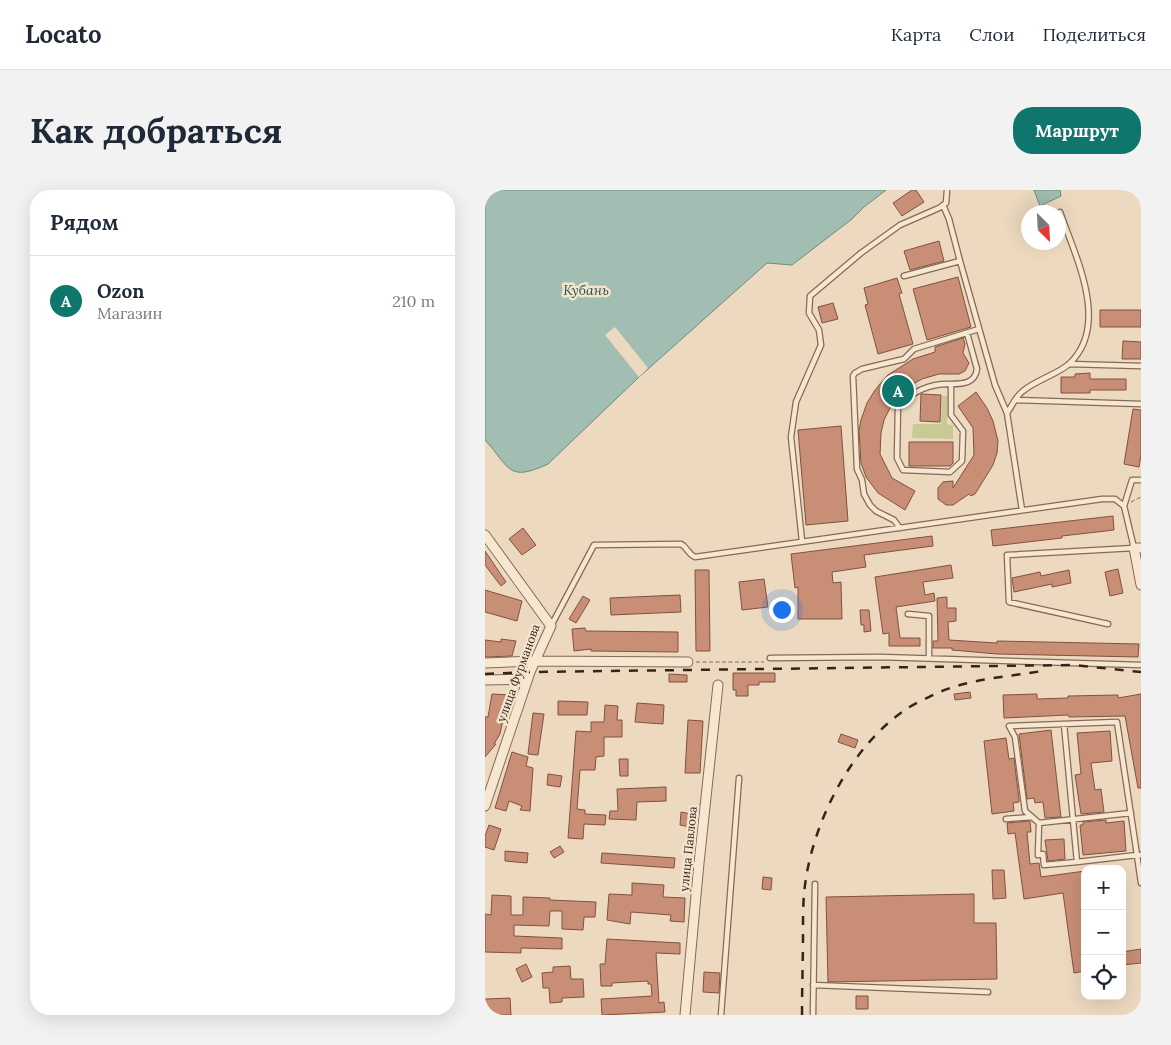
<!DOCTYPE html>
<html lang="ru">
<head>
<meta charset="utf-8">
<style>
	body { margin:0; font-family:Lora,serif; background:#f2f2f3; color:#1f2937 }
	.controls { position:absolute; right:15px; bottom:15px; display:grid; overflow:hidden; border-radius:10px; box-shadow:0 5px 20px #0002 }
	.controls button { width:45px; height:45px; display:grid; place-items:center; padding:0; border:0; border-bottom:1px solid #e0e1e3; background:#fff; color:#1f2937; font:25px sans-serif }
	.compass { position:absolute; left:536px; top:15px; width:45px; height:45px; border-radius:50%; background:#fff; box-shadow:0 5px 20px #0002; rotate:156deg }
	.you { position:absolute; left:296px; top:419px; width:18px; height:18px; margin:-12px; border:4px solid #fff; border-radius:50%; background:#1a73e8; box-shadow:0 0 0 8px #1a73e833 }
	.badge { display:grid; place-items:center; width:32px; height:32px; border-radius:50%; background:#0f766e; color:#fff; font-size:16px; font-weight:700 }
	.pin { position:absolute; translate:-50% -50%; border:2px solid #fff; box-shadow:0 1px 5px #0006 }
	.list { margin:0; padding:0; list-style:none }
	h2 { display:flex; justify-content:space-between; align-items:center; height:65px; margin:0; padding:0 20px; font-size:21px }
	h2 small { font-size:16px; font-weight:400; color:#747a83 }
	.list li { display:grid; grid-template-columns:32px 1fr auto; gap:15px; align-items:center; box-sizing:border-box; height:90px; padding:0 20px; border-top:1px solid #e0e1e3 }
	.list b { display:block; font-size:19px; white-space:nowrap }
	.list p { margin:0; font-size:16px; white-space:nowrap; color:#747a83 }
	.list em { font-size:16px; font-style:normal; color:#747a83 }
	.icon { flex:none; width:28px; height:28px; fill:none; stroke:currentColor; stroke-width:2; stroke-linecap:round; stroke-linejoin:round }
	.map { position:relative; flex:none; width:656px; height:825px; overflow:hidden; border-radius:20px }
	header { display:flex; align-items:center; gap:30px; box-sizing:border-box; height:70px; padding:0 25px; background:#fff; border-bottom:1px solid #e0e1e3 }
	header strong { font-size:24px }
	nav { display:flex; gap:28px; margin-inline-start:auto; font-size:18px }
	.intro { display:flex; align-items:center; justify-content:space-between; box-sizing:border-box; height:120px; padding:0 30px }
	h1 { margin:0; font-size:35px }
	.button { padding:12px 22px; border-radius:20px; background:#0f766e; color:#fff; font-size:18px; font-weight:700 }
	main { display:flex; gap:30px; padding:0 30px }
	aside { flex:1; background:#fff; border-radius:20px; box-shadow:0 5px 20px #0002 }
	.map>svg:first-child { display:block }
	.green { fill:#c9c994 }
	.water { fill:#a2beb2; stroke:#6a8b7f }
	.pier { fill:#ecd9bf }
	.building { fill:#c98e76; stroke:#82513f }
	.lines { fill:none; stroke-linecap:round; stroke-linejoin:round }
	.service-casing { stroke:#846a58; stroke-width:7 }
	.minor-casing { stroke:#846a58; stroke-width:11 }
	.path { stroke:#846a58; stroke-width:1; stroke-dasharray:4 2.5; stroke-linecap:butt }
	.service { stroke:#f7e7d1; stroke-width:4.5 }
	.minor { stroke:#f7e7d1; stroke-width:9 }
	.rail { stroke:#34251c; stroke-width:2.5; stroke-dasharray:9 9; stroke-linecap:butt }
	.labels { text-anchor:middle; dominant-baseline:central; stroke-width:5; stroke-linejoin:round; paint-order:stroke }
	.street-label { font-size:12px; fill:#34251c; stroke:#f4e4ce }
	.water-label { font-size:14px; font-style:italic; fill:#2c534c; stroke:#f4e4ce }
</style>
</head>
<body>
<header>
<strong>Locato</strong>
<nav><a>Карта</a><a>Слои</a><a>Поделиться</a></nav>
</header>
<div class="intro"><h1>Как добраться</h1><a class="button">Маршрут</a></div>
<main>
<aside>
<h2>Рядом<small></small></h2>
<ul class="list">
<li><span class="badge">A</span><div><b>Ozon</b><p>Магазин</p></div><em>210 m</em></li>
</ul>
</aside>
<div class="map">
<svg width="656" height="825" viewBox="0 0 656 825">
	<rect width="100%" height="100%" fill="#ecd9bf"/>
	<path class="green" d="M457 206H463L462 234 468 235V249L427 248 428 234H456Z"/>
	<path class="water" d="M0 0H401L379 17 367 29 307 75 282 73 154 187 63 274C22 293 25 277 0 250Z
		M549 0H575L576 6 555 16Z"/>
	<path class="pier" d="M130 137 163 178 154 187 120 145Z"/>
	<path class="building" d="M427 0H431L439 12 417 26 408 13Z
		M454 51 459 71 425 80 419 61Z
		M473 87 486 137 442 150 428 99Z
		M412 88 417 103 414 104 428 154 393 164 380 115 383 114 379 98Z
		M348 113 353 129 337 133 333 117Z
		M615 120H656V137H615Z
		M478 148 480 154 478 163 484 173 480 181 474 184H454L437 189 412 203 416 204 405 218 399 230 396 243 395 264 407 288 430 301 420 320 393 303 381 287 376 273 374 241 376 230 382 213 390 200 403 185 428 169 450 162V157Z
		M638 151 656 152V169H637Z
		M605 183V189H641V200H605V203H576V187H590V184Z
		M491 202 502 218 508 231 513 251 512 263 508 275 490 304 486 306 484 304 468 315H461L453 309V298L458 292 468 291V298L489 265 488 238 473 216Z
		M436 204 456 205 455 232 435 231Z
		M648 219 656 220V265L654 277 639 274Z
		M356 236 363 331 321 335 313 240Z
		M424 252H468V273L465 276H424Z
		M628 326 629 340 577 346V348L508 356 506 340Z
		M38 338 51 355 37 365 24 349Z
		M447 346 448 356 379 365 381 377 347 382 348 393 356 392 357 429H313V397L310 398 306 364Z
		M0 361 21 392 16 396 0 375Z
		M466 375 468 388 438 392 440 405 449 403 450 411 411 417 415 448H435V456H404V443L398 444 390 387Z
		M633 379 638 403 625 406 620 382Z
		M210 380H224L225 461H211Z
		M584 380 586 393 567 397V394L529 402 527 388 555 382 556 386Z
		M279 389 283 417 257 420 254 392Z
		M0 400 37 411 32 431 0 422Z
		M195 405 196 422 126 425 125 408Z
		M98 406 105 410 91 433 84 429Z
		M462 407V418H471V431L463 432 464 450 512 453V451L654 454 653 467 512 464 467 460V458H448V451H453L452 408Z
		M375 420H384L386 441 379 442V435H376Z
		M100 438 101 441 193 442V462L106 461V459L89 461 87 439Z
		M16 449 31 451 27 466 0 467V450L16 452Z
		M248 483H290V492H274V495H263V506H251V500H248Z
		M184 484 202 485V492H184Z
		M485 502 486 508 470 510 469 504Z
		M7 504 26 505 22 525H19L15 544 9 554H11L0 567V527H3Z
		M552 504V509L583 508V506L633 505V508L656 504V598H653L640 526 584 527 583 525 519 528 518 505Z
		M73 511 103 512 102 525H73Z
		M152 513 179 515 178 534 150 532Z
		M120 515 133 516 132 530H137V547H119V566L111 567 110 580H95L92 619 100 620V624L121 625 120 635 99 634 98 649 83 648 91 541 106 542V532H119Z
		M48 523 59 524 53 565 43 564Z
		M203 530 218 531 215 583H200Z
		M566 540 576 627 560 628 558 612 550 613 549 608 542 609 534 544Z
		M625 541 627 571 606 573 610 600 616 599 619 622 596 624 590 585 596 584 592 543Z
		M356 544 373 550 370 558 353 552Z
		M521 548 524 569 529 568 534 610V612L528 613 529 621 507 624 499 551Z
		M27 562 43 567 41 576 48 578 45 621 35 620 37 616 24 611 21 621 10 618Z
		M134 569H143V586H135Z
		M63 584 77 586 75 597 62 595Z
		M181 597V611L152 612 151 630 124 629 125 621H133L132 599Z
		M196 622 206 624 205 637 195 635Z
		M621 630V633L639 631 641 661 598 665 595 635H598V632Z
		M545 631 546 642H542L545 674 554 673 556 687 600 681V781L589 783 578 703 539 709 530 643 523 644 522 633Z
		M4 635 16 639 9 660 0 657V646Z
		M579 649 580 669 563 671 560 650Z
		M75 656 79 662 69 668 65 662Z
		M20 661 43 663 42 673 20 671Z
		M117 663 190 668 189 678 116 673Z
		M507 680H519L521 708 508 709Z
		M278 687 287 688 286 700 277 699Z
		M147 693 179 695 178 707 200 708 199 732 185 731 186 725 146 722 145 734 122 730 124 704 147 705Z
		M489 704V733H511L512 789 343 792 341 707Z
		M7 705 26 706V725H38V707L65 708V710L111 712 110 727H99L98 740 77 739V721H65L64 736 29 735V746L77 748V759L36 758V763L0 762V724L6 725Z
		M122 749 195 753V764L171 763 174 813 179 812 180 822 117 825 116 809 167 806 166 794H163V791L127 793V796H116L115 774H120Z
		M656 759V773L637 775V762Z
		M41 774 47 787 37 792 31 779Z
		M85 776 86 789H98L99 807 77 808V812L65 813 64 798H58L57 783 68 782V777Z
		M219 782 235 783 234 803 218 802Z
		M371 806H383V819H371Z
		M25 808 26 825H0V809Z"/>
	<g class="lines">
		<defs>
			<path id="service" d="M458 15 464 29 475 71
				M419 86 475 71 510 195 522 223
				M584 174 656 176
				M466 194C445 193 429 201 413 216L412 268 418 280 465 282 477 271 478 241 466 225V194C479 194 490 193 492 179L482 143
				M531 210 656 214
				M639 316 647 290H656
				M537 320 522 223C527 216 531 206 538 201 551 190 573 184 584 174 626 135 590 66 575 22
				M415 338 409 330 391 321 385 315 379 304 377 290 372 279 368 186 370 183 377 179 419 169 429 159 494 139
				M317 351 306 247 311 212 336 155 334 140 324 123 325 106 376 63 415 35 454 18 461 13 462 0
				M423 424 444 426V468
				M66 436 109 355 196 354C202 357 203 364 210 367L617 309H630L639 316 649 358 522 365 524 412 623 434
				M285 468 395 467 656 475
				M521 629 547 627
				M554 633 540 621 530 547 524 536 632 532 652 665 592 672 579 534
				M656 665H652L656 693
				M592 672 559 675 558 664 553 665 554 633 646 623
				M328 795 503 802
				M236 825 254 588
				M328 825 330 694"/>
			<path id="minor" d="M0 345 66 436 45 482 0 616
				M656 358H649L656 395
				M0 473 51 471 203 472
				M0 490 43 489
				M200 825 214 673 233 495"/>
		</defs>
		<use href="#service" class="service-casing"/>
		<use href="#minor" class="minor-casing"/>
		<path class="path" d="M646 312 656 307
			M211 472H279"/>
		<use href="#service" class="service"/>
		<use href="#minor" class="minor"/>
		<path class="rail" d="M0 484 45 482 588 475 656 482
			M317 825C317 797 318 770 318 742 318 729 318 716 319 704 325 637 364 558 420 520 428 514 440 509 450 504 483 489 521 487 557 481"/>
	</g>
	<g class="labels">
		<g class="street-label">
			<text transform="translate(33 483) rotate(-70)">улица Фурманова</text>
			<text transform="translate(203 659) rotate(-84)">улица Павлова</text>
		</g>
		<g class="water-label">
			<text x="101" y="100">Кубань</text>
		</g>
	</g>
</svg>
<div class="controls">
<button>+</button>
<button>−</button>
<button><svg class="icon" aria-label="locate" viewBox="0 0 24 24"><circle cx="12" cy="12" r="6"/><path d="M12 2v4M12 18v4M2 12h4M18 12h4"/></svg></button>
</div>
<svg class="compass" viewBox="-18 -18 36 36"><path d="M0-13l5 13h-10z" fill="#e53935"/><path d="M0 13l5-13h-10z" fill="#747a83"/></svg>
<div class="you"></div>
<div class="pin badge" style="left:413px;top:201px">A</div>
</div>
</main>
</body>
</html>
